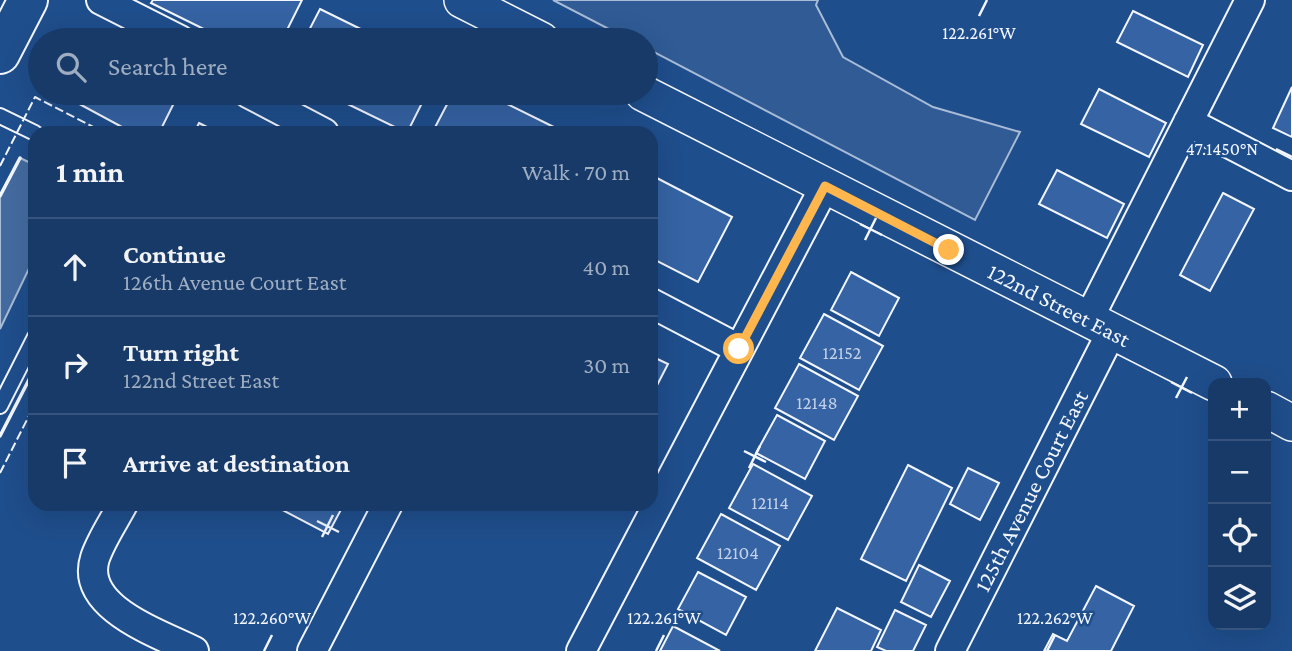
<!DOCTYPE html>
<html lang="en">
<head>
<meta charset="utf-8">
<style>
	body { margin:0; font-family:"Crimson Pro",serif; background:#20416f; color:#f1f3f6 }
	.controls { position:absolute; right:21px; bottom:21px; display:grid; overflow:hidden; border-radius:14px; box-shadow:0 7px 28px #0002 }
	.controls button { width:63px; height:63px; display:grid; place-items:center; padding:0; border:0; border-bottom:2px solid #36547d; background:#173a69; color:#f1f3f6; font:35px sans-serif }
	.stop { position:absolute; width:21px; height:21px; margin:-16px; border:5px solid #ffb74d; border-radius:50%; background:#fff }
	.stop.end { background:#ffb74d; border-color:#fff; box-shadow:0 2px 7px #0008 }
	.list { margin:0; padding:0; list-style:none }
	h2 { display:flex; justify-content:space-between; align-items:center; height:91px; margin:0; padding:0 28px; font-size:30px }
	h2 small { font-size:23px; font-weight:400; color:#9eadc0 }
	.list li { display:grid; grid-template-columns:46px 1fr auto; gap:21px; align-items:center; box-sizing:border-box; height:98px; padding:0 28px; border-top:2px solid #36547d }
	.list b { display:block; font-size:26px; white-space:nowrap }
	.list p { margin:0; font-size:23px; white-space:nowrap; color:#9eadc0 }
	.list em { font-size:23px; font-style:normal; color:#9eadc0 }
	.icon { flex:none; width:38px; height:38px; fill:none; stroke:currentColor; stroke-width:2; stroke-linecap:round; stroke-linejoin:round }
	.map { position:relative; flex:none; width:1292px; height:651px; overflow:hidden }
	.search { position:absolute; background:#173a69; box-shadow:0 7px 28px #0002; left:28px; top:28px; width:630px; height:77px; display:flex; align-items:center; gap:18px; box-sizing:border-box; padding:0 24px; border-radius:38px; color:#9eadc0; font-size:26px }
	.panel { position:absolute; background:#173a69; box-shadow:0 7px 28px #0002; left:28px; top:126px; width:630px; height:385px; border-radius:21px }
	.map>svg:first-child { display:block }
	.built { fill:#305b95; stroke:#a8bbd7; stroke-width:2 }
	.water { fill:#446ba0; stroke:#a8bbd7; stroke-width:2 }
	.building { fill:#3563a3; stroke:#f2f6ff; stroke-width:2 }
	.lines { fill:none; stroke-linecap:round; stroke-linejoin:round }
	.service-casing { stroke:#f2f6ff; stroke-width:18 }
	.minor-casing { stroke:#f2f6ff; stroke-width:32 }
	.tertiary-casing { stroke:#f2f6ff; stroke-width:38 }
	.secondary-casing { stroke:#f2f6ff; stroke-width:42 }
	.service { stroke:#1f4e8c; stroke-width:14 }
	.minor { stroke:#1f4e8c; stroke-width:28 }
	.tertiary { stroke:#1f4e8c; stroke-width:35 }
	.secondary { stroke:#1f4e8c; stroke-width:38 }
	.fence { stroke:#f2f6ff; stroke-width:2; stroke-dasharray:9 3.5; stroke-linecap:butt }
	.wall { stroke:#f2f6ff; stroke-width:3.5 }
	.route { stroke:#ffb74d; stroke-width:9 }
	.ticks { fill:none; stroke:#f2f6ff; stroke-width:2.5 }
	.labels { text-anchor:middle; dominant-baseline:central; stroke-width:5; stroke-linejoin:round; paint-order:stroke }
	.number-label { font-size:19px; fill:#c3d1e8 }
	.street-label { font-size:23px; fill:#f2f6ff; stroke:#1f4e8c }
	.ticks-label { font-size:18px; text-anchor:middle; fill:#f2f6ff; stroke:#1f4e8c; stroke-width:5; stroke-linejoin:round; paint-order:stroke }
</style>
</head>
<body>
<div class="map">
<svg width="1292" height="651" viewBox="0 0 1292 651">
	<rect width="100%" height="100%" fill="#1f4e8c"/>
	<path class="built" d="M553 0H818L816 5 843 57 933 107 1020 132 975 220 646 48V40H630Z"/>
	<path class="water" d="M20 158 35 165V256L0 329V196Z"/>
	<path class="building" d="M153 0H302L282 40H226L151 3Z
		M320 9 383 40H304Z
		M1133 11 1203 45 1188 77 1117 42Z
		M1292 87V137L1273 128Z
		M1099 89 1166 123 1149 157 1081 124Z
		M59 93H179L159 133H133Z
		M325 93H427L407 133Z
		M453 93H485L566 133H432Z
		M199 123 219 133H194Z
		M1057 170 1124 204 1107 238 1039 204Z
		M651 175 732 217 698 282 651 258Z
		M1223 193 1254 209 1210 291 1180 275Z
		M851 272 899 298 879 336 831 310Z
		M824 314 883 346 859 390 800 358Z
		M651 356 668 364 651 397Z
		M799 364 858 396 834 440 775 408Z
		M777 415 825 441 805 479 756 453Z
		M753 464 812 496 788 540 729 508Z
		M908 465 952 488 906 581 861 559Z
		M968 468 999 483 980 520 950 504Z
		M271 504H344L328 534Z
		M721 514 780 546 756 590 697 558Z
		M919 565 950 581 931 617 901 602Z
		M698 572 746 597 726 635 678 609Z
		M1096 586 1134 606 1111 651H1044L1053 634 1067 641Z
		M837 608 881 630 871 651H815Z
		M895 610 926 625 913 651H886L877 647Z
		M673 626 720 651H660Z"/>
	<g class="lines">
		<defs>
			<path id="service" d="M0 116 35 133
				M0 406 35 337"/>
			<path id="minor" d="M101 0 180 40
				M248 93 324 133
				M1188 122 1292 176
				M651 303 739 349
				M1088 320 1250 0
				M123 504C114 521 101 540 95 558 79 608 161 634 194 651
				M312 651 388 504
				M581 651 825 186
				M950 651 1112 331"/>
			<path id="tertiary" d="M462 0 541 40
				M643 93 1214 383
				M1266 409 1292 423"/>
			<path id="secondary" d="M0 54 28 0"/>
		</defs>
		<use href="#service" class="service-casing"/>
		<use href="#minor" class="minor-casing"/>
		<use href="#tertiary" class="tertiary-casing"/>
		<use href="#secondary" class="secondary-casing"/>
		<use href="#service" class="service"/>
		<use href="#minor" class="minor"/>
		<use href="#tertiary" class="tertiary"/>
		<use href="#secondary" class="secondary"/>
		<path class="fence" d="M0 166 35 97 105 133
			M0 473 35 404"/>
		<path class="wall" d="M0 196 20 158
			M0 436 35 368"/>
	</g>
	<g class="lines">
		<path class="route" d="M739 349 825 186 949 250"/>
	</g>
	<path class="ticks" d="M979 16 987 0M1276 149 1292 157M860 224 882 235M865 240 876 218M1171 382 1192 393M1176 398 1187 377M744 451 766 462M749 468 760 446M317 521 339 532M322 537 333 515M264 651 272 635M656 651 664 635M1047 651 1055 635"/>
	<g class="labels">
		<g class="number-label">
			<text x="842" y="352">12152</text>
			<text x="817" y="402">12148</text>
			<text x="770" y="502">12114</text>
			<text x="738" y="552">12104</text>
		</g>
		<g class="street-label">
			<text transform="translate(1059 305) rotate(27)">122nd Street East</text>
			<text transform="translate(1031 491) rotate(-63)">125th Avenue Court East</text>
		</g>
	</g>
	<g class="ticks-label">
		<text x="979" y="39">122.261°W</text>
		<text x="1222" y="155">47.1450°N</text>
		<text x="272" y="624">122.260°W</text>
		<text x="664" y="624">122.261°W</text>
		<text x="1055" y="624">122.262°W</text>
	</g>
</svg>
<div class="controls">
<button>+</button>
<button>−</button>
<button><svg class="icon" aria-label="locate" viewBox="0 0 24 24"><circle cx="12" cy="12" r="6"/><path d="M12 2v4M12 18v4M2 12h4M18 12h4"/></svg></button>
<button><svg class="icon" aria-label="layers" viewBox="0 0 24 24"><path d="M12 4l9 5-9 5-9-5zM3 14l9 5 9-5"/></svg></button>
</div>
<div class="stop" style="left:739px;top:349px"></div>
<div class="stop end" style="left:949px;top:250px"></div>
<div class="search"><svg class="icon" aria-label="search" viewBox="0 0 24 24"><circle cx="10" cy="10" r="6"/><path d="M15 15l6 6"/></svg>Search here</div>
<section class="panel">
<h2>1 min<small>Walk · 70 m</small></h2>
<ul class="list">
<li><svg class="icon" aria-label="ahead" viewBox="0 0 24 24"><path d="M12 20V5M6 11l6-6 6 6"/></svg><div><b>Continue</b><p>126th Avenue Court East</p></div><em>40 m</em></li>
<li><svg class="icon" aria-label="right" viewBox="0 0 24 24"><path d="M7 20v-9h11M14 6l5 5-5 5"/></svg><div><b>Turn right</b><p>122nd Street East</p></div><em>30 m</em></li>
<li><svg class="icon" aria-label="arrive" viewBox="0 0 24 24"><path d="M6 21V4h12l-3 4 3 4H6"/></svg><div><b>Arrive at destination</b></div></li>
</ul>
</section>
</div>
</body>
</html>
